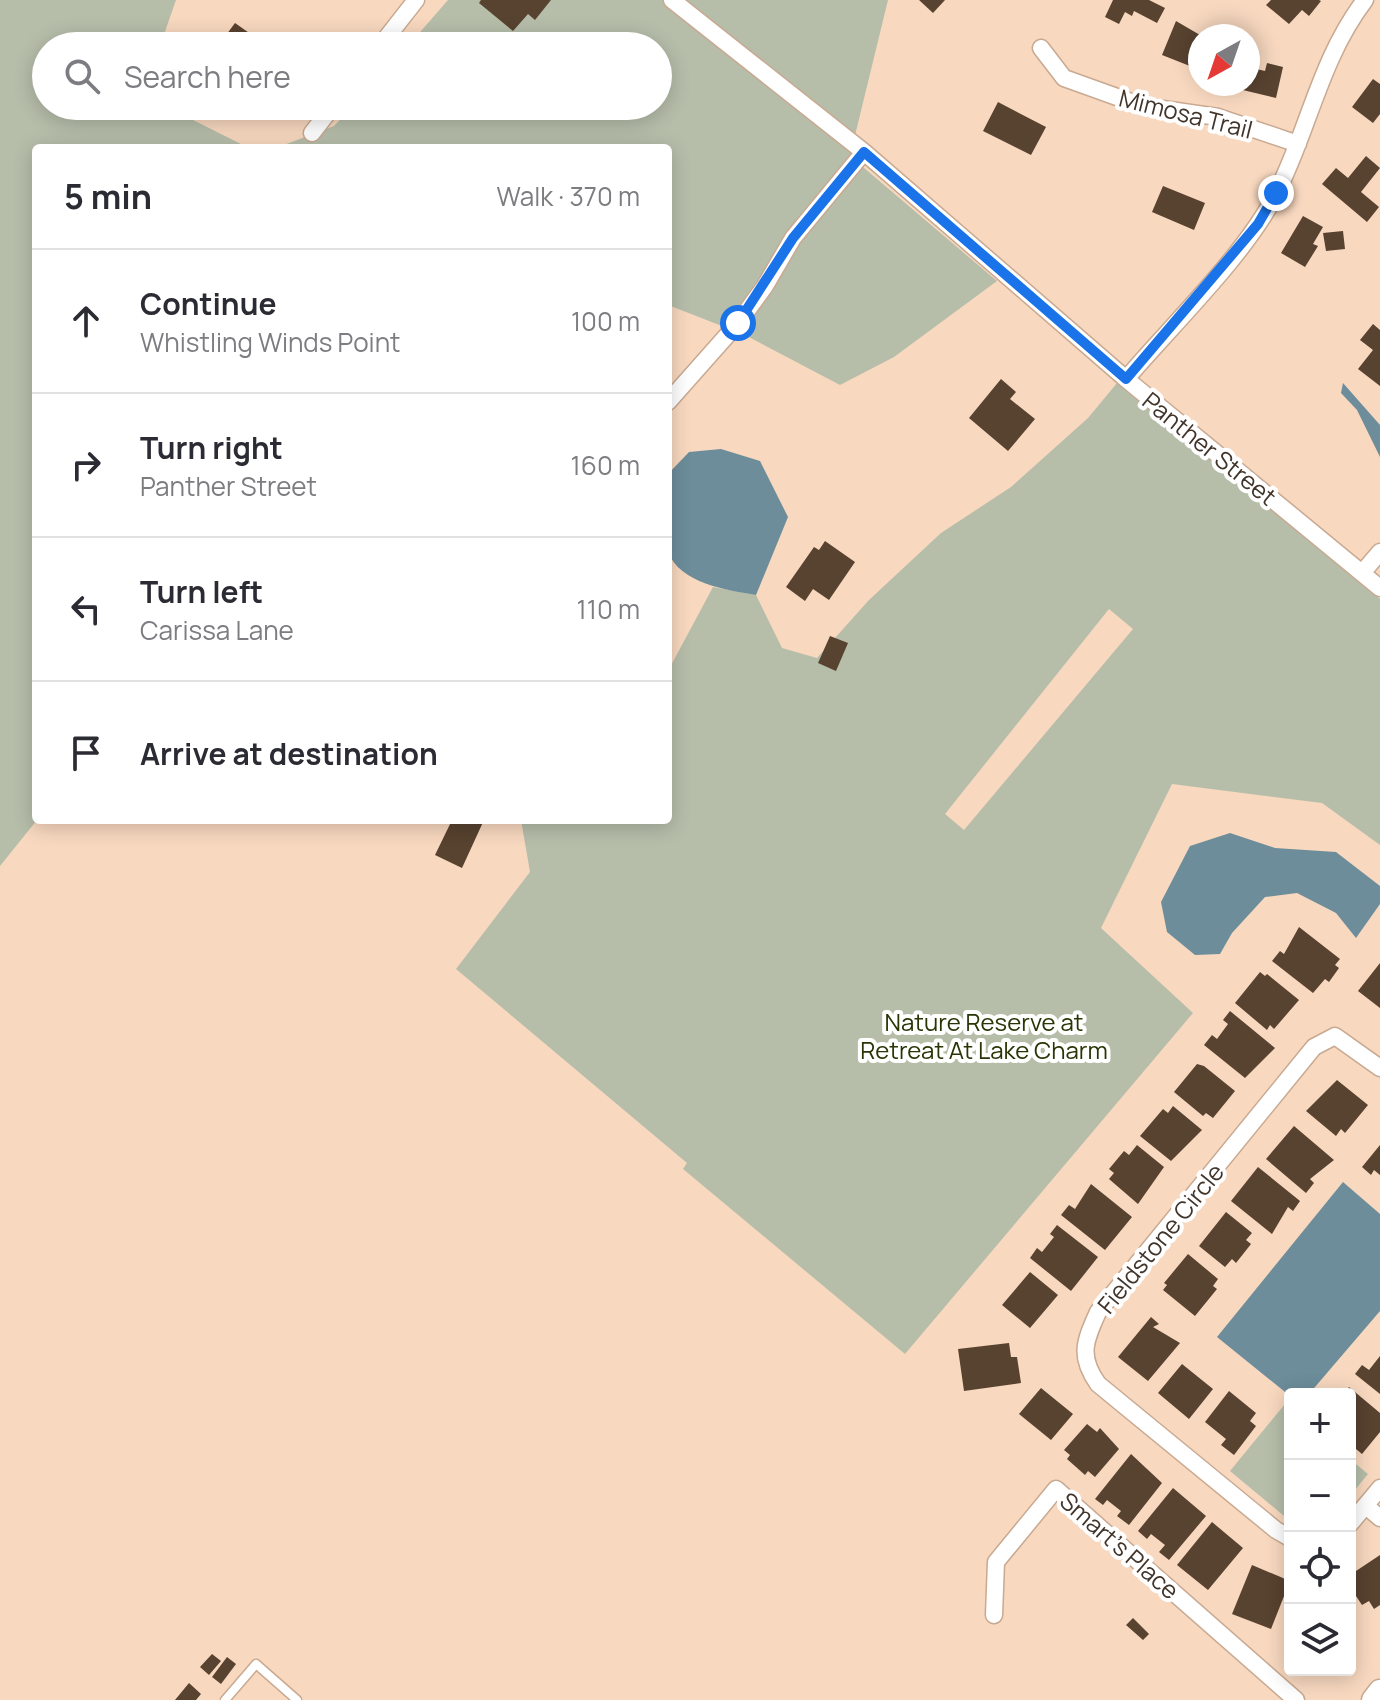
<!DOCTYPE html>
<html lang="en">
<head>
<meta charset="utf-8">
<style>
	body { margin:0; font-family:Manrope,sans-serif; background:#f7f7f7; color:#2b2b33 }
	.controls { position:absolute; right:24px; bottom:24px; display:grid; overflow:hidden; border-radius:8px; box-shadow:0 4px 20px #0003 }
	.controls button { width:72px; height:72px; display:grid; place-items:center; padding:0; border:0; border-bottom:2px solid #e1e1e2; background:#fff; color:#2b2b33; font:40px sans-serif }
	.compass { position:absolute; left:1188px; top:24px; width:72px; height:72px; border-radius:50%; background:#fff; box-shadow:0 4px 20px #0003; rotate:220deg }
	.stop { position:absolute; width:24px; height:24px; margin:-18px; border:6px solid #1a73e8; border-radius:50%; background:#fff }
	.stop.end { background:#1a73e8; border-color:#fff; box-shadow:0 2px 8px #0008 }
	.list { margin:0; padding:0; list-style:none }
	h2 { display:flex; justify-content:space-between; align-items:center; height:104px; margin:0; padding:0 32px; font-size:34px }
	h2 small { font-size:26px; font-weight:400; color:#7c7c81 }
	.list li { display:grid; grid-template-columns:52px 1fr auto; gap:24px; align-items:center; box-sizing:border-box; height:144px; padding:0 32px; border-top:2px solid #e1e1e2 }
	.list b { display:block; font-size:30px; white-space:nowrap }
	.list p { margin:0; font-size:26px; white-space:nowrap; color:#7c7c81 }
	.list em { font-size:26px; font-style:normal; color:#7c7c81 }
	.icon { flex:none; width:44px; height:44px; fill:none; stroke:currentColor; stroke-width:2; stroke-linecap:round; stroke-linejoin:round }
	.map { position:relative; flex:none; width:1380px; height:1700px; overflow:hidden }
	.search { position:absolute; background:#fff; box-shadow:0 4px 20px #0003; left:32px; top:32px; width:640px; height:88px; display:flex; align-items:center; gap:20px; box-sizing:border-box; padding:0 28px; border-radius:44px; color:#7c7c81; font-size:30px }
	.panel { position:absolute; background:#fff; box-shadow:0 4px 20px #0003; left:32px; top:144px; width:640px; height:680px; border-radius:8px }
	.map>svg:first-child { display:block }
	.green { fill:#b6beaa; fill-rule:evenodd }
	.water { fill:#6d8d9b }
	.building { fill:#584230 }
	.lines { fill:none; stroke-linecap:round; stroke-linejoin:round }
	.lane-casing { stroke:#c8a991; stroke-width:11 }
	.street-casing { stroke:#c8a991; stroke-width:19 }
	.secondary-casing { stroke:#c8a991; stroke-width:25 }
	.lane { stroke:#fff; stroke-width:8 }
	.street { stroke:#fff; stroke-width:16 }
	.secondary { stroke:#fff; stroke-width:22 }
	.route { stroke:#1a73e8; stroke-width:10 }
	.labels { text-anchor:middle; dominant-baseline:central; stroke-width:8; stroke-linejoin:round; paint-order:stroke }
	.street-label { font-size:24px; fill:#41352b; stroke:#fff }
	.park-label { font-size:24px; fill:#293504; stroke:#fff }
</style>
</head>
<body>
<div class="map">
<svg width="1380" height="1700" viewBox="0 0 1380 1700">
	<rect width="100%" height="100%" fill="#f8d8bf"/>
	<path class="green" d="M0 0H176L160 46H46V106H175L179 113 249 148H36L37 820 0 866Z
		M448 0H888L850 156 997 281 894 357 840 385 745 335 668 305V148H276L334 126 353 106H658V46H408Z
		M1117 383 1380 599V845L1322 803 1172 784 1101 928 1193 1013 905 1354 683 1169 687 1163 456 969 530 872 521 820H668V671L713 587 756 595 782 648 817 658 869 600 941 533 1011 487 1088 418ZM1109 609 1133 629 964 830 945 814Z
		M1285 1404 1290 1408V1521L1230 1471Z
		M1350 1459 1368 1474 1350 1496Z"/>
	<path class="water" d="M1343 383 1380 425V457L1357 410 1341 393Z
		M721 449 760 461 788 517 756 595C728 590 679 584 668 551 663 534 668 494 668 474L689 452Z
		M1230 833 1275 848 1336 852 1380 886V904L1356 938 1336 913 1297 893 1265 897 1232 933 1220 954 1195 955 1167 932 1161 902 1190 846Z
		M1343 1182 1380 1214V1311L1309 1394 1290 1396 1217 1337Z"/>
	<path class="building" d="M481 0H551L535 20 528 14 513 31 479 3Z
		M919 0H945L933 13Z
		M1113 0H1149L1165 8 1157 23 1134 11 1132 16 1125 12 1119 24 1105 17Z
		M1271 0H1319L1321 1 1309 16 1302 10 1289 24 1266 5Z
		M1176 21 1200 35V70L1162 55Z
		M235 23 265 44 264 46H218Z
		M1267 63 1283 67 1276 98 1222 85 1248 84V67L1265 71Z
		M1373 79 1380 84V114L1373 123 1352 107Z
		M998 102 1046 127 1031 155 983 131Z
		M1366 156 1380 168 1361 192 1379 207 1367 222 1322 184 1336 168 1348 178Z
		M1163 186 1205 203 1194 230 1152 212Z
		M1303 216 1323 227 1313 244 1318 246 1305 267 1281 253Z
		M1343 231 1345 249 1326 251 1323 233Z
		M1373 324 1380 330V386L1358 369 1373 350 1360 340Z
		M1001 379 1016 392 1010 399 1035 419 1008 451 969 418Z
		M825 541 855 562 829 600 813 589 805 601 786 587 814 547 819 550Z
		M830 636 848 643 836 671 818 663Z
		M452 820H484L462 868 435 855Z
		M1299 927 1340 959 1335 965 1339 968 1329 982 1325 979 1313 993 1272 961 1280 951 1284 954Z
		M1380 963V1008L1358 991Z
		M1260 972 1265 976 1267 974 1299 1000 1274 1029 1270 1025 1267 1030 1235 1003Z
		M1230 1011 1275 1048 1245 1078 1204 1045 1212 1035 1217 1039 1228 1024 1223 1020Z
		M1197 1064 1204 1066 1235 1091 1213 1118 1206 1113 1203 1116 1174 1092Z
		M1337 1080 1368 1105 1345 1133 1341 1129 1336 1136 1306 1111Z
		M1173 1106 1202 1130 1171 1161 1140 1136 1163 1109 1168 1113Z
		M1294 1126 1334 1160 1310 1179 1314 1183 1306 1193 1266 1159Z
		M1137 1145 1164 1167 1138 1204 1109 1179 1114 1173 1109 1169 1124 1151 1129 1155Z
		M1380 1145V1175L1374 1170 1371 1175 1362 1167Z
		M1258 1167 1300 1201 1293 1211 1288 1207 1272 1234 1231 1201Z
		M1091 1184 1132 1217 1105 1250 1061 1215 1069 1205 1075 1209Z
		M1226 1212 1252 1233 1246 1240 1251 1244 1236 1263 1232 1259 1225 1267 1199 1246Z
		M1057 1225 1098 1257 1071 1291 1030 1258 1037 1248 1042 1252 1054 1237 1050 1234Z
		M1188 1254 1218 1279 1213 1286 1217 1289 1195 1316 1163 1290 1167 1285 1164 1283Z
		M1030 1272 1058 1295 1030 1328 1002 1305Z
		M1151 1317 1159 1324 1153 1327 1180 1343 1148 1381 1118 1357Z
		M1009 1343 1011 1357H1017L1021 1383 964 1391 958 1349Z
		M1380 1356V1394L1355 1374 1362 1365 1369 1370Z
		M1182 1364 1213 1389 1189 1419 1158 1393Z
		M1349 1387 1380 1413V1432L1362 1454 1350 1444V1394H1343Z
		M1041 1388 1073 1414 1051 1440 1019 1414Z
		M1229 1391 1256 1413 1250 1421 1256 1426 1234 1455 1221 1445 1226 1439 1205 1422Z
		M1087 1424 1097 1432 1100 1428 1119 1449 1095 1477 1088 1471 1085 1475 1067 1459 1070 1455 1064 1450Z
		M1131 1454 1162 1483 1129 1525 1117 1516 1121 1511 1107 1500 1103 1505 1095 1499Z
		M1173 1488 1206 1516 1169 1560 1159 1552 1165 1545 1151 1534 1147 1539 1138 1531Z
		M1212 1522 1243 1548 1208 1590 1177 1565Z
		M1380 1555V1605L1374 1609 1369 1601 1362 1605 1350 1587V1575Z
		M1252 1565 1290 1581 1271 1629 1232 1614Z
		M1133 1618 1149 1634 1143 1640 1126 1625Z
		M212 1654 221 1661 209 1675 200 1667Z
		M227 1657 236 1664 221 1684 212 1677Z
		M189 1683 201 1694 196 1700H175Z"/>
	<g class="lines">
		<defs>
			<path id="lane" d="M225 1700 256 1664 297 1700"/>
			<path id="street" d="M672 0 864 152 1126 379 1380 588
				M380 46 416 0
				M1041 48 1064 78 1142 106 1218 117 1298 144
				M312 133 333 106
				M1126 379C1172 325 1245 255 1276 194 1309 129 1320 59 1365 0
				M668 402 738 323 765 286 793 238 864 152
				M1362 573 1380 552
				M1366 1506 1380 1518
				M1350 1524 1380 1488
				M1290 1538 1276 1530 1098 1384C1078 1356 1085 1341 1098 1312L1314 1047 1335 1036 1380 1068
				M994 1615 996 1562 1056 1489 1296 1700"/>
			<path id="secondary" d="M1373 1700 1380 1691"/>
		</defs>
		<use href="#lane" class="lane-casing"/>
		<use href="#street" class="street-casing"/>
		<use href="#secondary" class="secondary-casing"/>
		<use href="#lane" class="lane"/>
		<use href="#street" class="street"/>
		<use href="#secondary" class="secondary"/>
	</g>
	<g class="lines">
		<path class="route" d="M738 323 793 238 864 152 1126 379 1258 224 1276 193"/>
	</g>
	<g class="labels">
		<g class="street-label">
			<text transform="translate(1186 113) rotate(14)">Mimosa Trail</text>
			<text transform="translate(1210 448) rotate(39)">Panther Street</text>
			<text transform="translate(1160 1238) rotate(-51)">Fieldstone Circle</text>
			<text transform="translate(1120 1545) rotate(41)">Smart's Place</text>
		</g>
		<g class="park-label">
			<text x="984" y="1021">Nature Reserve at<tspan x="984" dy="28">Retreat At Lake Charm</tspan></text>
		</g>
	</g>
</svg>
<div class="controls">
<button>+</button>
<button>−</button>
<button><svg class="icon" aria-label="locate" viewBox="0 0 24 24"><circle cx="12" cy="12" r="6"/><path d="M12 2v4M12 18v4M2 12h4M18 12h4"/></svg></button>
<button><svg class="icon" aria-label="layers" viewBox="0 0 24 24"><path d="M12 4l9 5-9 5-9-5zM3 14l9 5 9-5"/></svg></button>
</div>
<svg class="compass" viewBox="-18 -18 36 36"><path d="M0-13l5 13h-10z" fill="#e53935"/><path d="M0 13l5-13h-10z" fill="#7c7c81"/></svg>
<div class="stop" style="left:738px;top:323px"></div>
<div class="stop end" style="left:1276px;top:193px"></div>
<div class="search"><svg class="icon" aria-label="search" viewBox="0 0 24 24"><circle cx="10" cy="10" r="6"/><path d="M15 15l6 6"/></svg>Search here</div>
<section class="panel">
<h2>5 min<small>Walk · 370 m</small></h2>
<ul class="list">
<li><svg class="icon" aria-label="ahead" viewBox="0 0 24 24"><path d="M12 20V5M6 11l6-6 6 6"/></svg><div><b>Continue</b><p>Whistling Winds Point</p></div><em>100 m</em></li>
<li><svg class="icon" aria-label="right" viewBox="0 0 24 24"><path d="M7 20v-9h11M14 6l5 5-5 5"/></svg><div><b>Turn right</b><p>Panther Street</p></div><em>160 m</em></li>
<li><svg class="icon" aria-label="left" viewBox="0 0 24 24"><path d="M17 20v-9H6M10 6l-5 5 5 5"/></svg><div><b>Turn left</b><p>Carissa Lane</p></div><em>110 m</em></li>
<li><svg class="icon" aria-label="arrive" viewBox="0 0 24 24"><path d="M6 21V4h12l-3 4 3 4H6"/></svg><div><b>Arrive at destination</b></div></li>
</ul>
</section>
</div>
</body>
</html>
